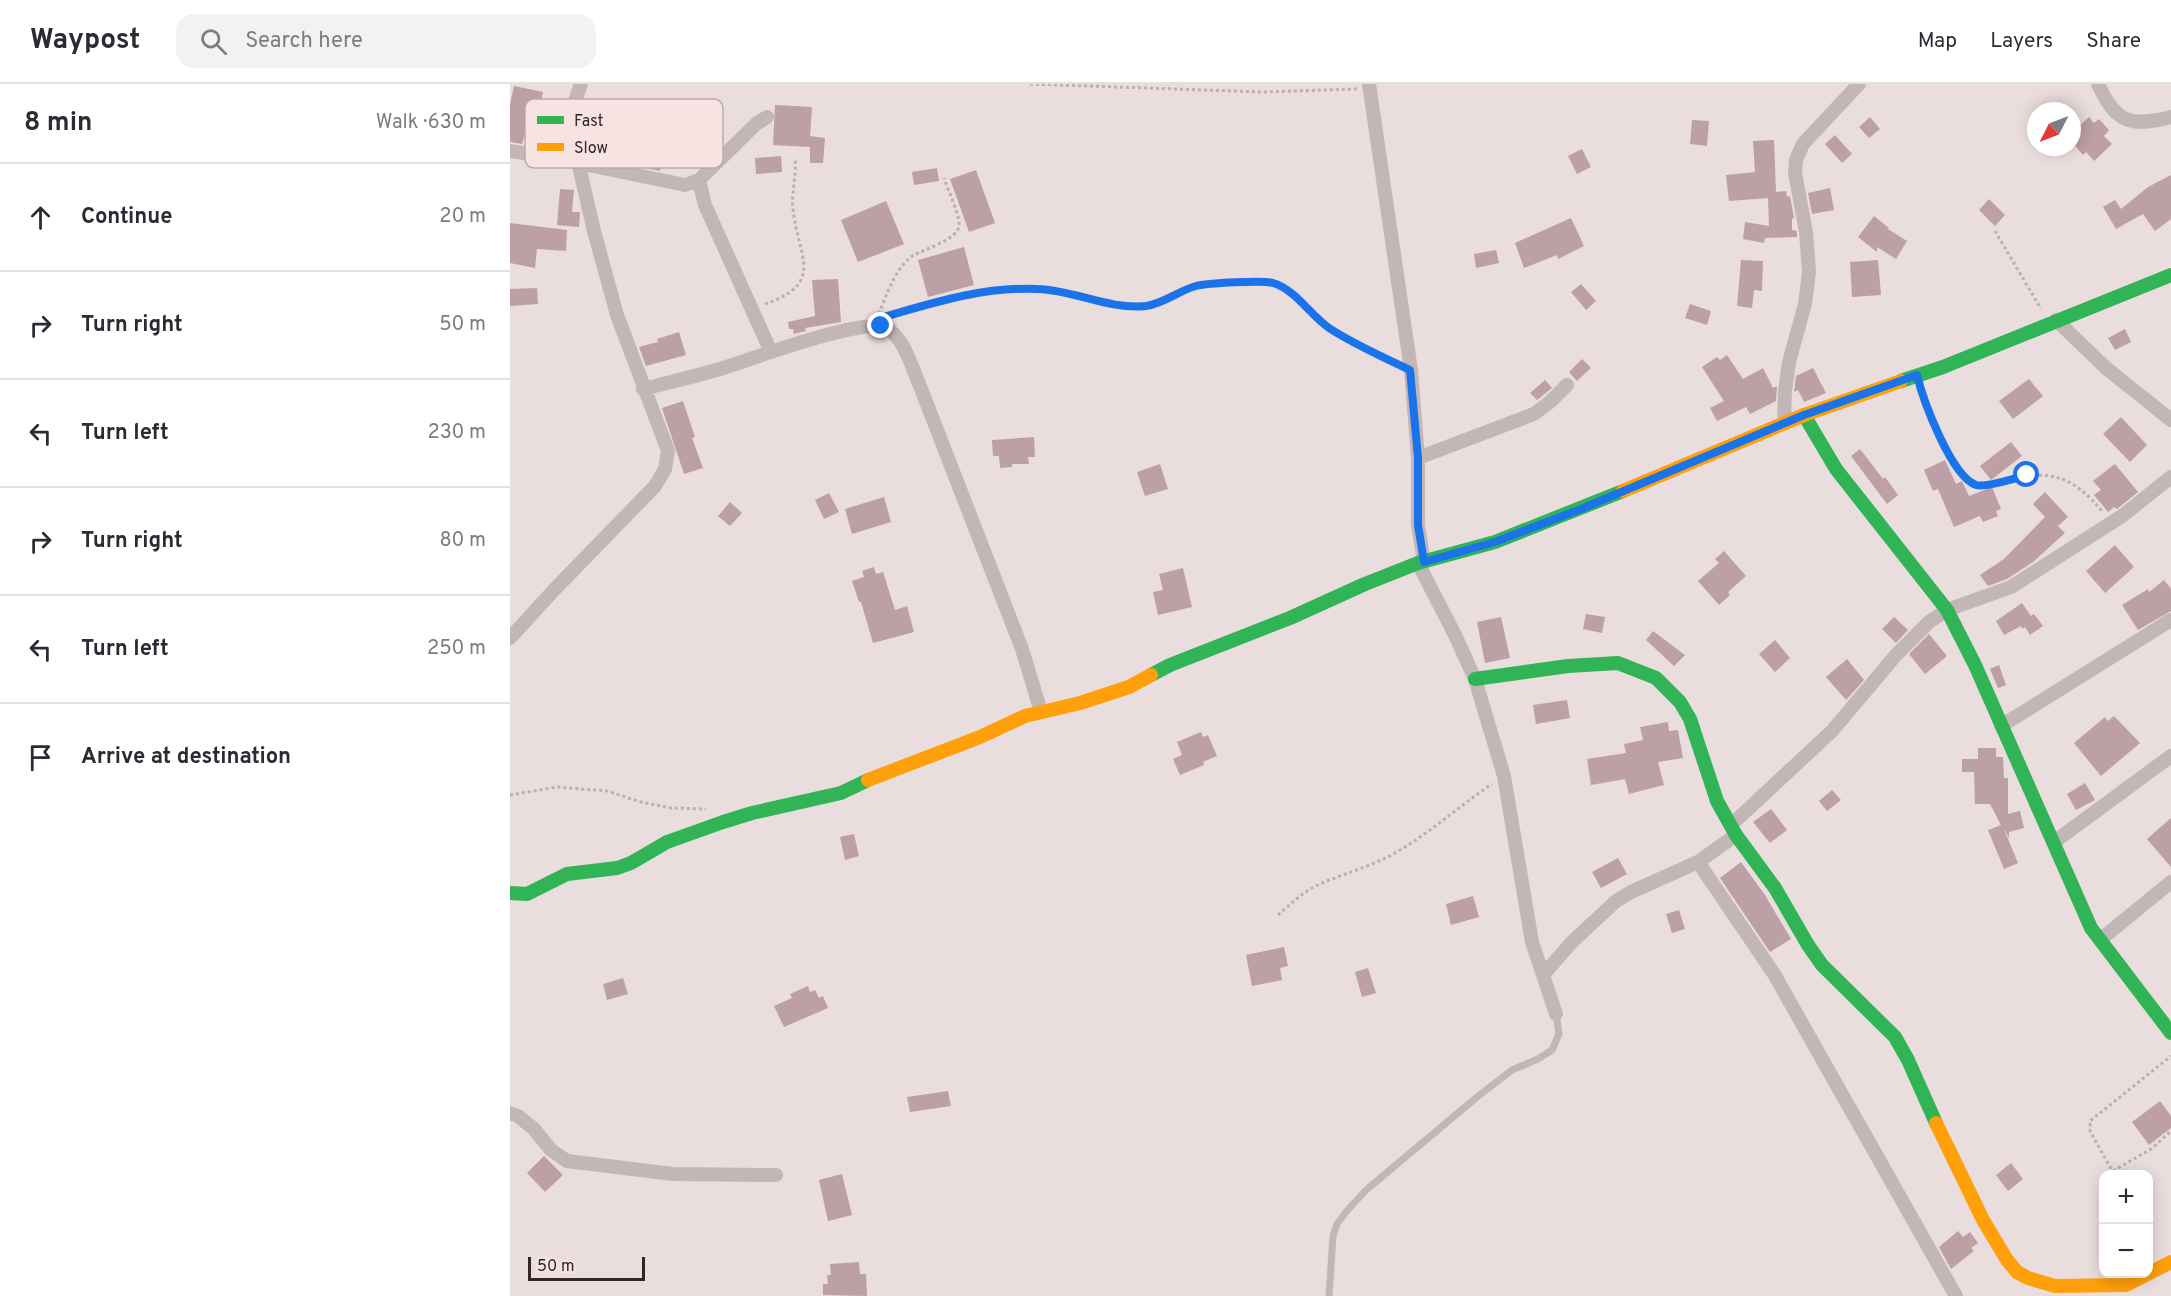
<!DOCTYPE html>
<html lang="en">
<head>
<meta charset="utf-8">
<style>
	body { margin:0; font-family:Overpass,sans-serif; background:#f2f2f3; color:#2b2b33 }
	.controls { position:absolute; right:18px; bottom:18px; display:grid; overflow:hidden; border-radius:12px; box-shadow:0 3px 15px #0003 }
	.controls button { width:54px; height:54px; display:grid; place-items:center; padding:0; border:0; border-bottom:2px solid #e1e1e2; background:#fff; color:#2b2b33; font:30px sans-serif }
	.compass { position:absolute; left:1517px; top:18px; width:54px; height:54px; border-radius:50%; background:#fff; box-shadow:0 3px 15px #0003; rotate:228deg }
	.scale { position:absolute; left:18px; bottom:15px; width:117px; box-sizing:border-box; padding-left:6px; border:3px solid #322528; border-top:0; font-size:16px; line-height:21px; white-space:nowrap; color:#322528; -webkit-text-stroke:4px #f8e3e3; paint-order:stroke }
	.stop { position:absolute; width:18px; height:18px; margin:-14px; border:4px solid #1a73e8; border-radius:50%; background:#fff }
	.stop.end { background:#1a73e8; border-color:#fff; box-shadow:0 2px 6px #0008 }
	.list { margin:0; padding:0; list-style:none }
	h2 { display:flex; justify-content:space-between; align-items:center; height:78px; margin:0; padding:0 24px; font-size:26px }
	h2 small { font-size:20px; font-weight:400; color:#7c7c81 }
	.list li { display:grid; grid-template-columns:39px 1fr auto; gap:18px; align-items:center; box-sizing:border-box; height:108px; padding:0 24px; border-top:2px solid #e1e1e2 }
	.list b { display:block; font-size:22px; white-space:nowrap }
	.list em { font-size:20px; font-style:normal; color:#7c7c81 }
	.icon { flex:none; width:33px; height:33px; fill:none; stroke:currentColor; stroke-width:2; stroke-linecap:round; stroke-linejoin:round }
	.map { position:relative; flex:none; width:1661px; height:1212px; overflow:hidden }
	header { display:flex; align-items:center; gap:36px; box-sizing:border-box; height:84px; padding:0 30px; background:#fff; border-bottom:2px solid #e1e1e2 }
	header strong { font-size:28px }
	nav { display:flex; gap:33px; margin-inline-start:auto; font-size:21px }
	.search { width:420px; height:54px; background:#f2f2f3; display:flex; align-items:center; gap:15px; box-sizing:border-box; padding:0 21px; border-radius:18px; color:#7c7c81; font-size:22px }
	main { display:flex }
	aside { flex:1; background:#fff }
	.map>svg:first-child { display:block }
	.building { fill:#bd9fa6 }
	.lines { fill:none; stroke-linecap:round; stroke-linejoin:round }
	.path { stroke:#bbafb0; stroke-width:3; stroke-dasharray:3 3; stroke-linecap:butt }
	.lane { stroke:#c2b6b7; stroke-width:7 }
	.street { stroke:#c2b6b7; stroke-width:14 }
	.fast { stroke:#30b455; stroke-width:14 }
	.slow { stroke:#ff9f0a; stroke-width:14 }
	.route { stroke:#1a73e8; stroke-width:8 }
	.key { fill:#f8e3e3; stroke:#bdaaab; stroke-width:1.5 }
	.key-label { font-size:16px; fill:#322528 }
</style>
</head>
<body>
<header>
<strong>Waypost</strong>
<div class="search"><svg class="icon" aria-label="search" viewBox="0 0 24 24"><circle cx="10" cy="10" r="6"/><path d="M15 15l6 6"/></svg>Search here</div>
<nav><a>Map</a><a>Layers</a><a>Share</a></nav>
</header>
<main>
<aside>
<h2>8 min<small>Walk · 630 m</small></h2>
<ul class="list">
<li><svg class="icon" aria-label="ahead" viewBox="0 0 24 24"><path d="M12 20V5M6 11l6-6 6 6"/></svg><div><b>Continue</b></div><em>20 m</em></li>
<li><svg class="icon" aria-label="right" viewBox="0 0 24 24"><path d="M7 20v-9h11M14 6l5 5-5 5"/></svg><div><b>Turn right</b></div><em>50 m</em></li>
<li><svg class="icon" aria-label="left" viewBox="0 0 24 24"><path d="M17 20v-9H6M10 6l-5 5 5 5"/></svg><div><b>Turn left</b></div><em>230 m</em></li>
<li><svg class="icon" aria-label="right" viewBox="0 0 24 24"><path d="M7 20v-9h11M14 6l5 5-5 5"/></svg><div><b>Turn right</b></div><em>80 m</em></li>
<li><svg class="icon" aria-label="left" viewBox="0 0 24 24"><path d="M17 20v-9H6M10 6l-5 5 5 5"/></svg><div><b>Turn left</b></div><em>250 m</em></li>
<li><svg class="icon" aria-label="arrive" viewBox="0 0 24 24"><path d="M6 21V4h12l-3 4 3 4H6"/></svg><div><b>Arrive at destination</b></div></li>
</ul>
</aside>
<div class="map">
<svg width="1661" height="1212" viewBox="0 0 1661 1212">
	<rect width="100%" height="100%" fill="#eadddd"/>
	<path class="building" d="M4 2 33 8 31 18 34 19 29 40 18 38 12 60 0 58V20Z
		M265 21 302 23 300 52 315 54 313 79H300V61V63L263 61Z
		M1360 33 1370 45 1359 54 1349 43Z
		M1579 33 1584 39 1589 35 1599 46 1594 52 1602 60 1584 77 1576 68 1573 71 1563 59 1571 52 1565 46Z
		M1182 36 1199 37 1197 62 1180 60Z
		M1325 51 1342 70 1332 79 1315 60Z
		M62 52 150 57 149 75H152L150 87 57 67Z
		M1264 56 1266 108 1276 107 1277 113 1280 112 1284 134 1282 135V146L1287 147V153L1255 154 1254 159 1233 155 1235 138 1259 142 1258 114 1219 117 1216 91 1245 88 1243 57Z
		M1072 65 1081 83 1067 90 1058 72Z
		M271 72 272 88 246 90 245 74Z
		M427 84 429 97 404 101 402 88Z
		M466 86 485 139 459 148 440 95Z
		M1661 91V135L1645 147 1633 130 1606 145 1593 123 1605 116 1611 125 1638 103Z
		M1320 104 1324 126 1302 130 1298 109Z
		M50 105 64 106 62 128H70L69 143 47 141Z
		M1479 115 1495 131 1485 142 1469 126Z
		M376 117 394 160 348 178 331 136Z
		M1364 132 1379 144 1378 145 1397 157 1386 175 1367 163V168L1348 153Z
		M1061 134 1074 162 1048 175 1047 171 1014 184 1005 159Z
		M0 139 57 146 56 167 27 165 25 184 0 179Z
		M454 163 464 201 418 213 408 176Z
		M986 166 989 179 966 184 964 170Z
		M1231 176 1253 177 1252 207 1244 206 1242 224 1227 222Z
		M1368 176 1371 211 1342 213 1340 178Z
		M328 195 331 238 295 244 296 247 284 250 283 245H279L278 238 305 232 302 196Z
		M1071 200 1086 217 1076 226 1061 208Z
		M27 204 28 220 0 222V205Z
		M1180 220 1201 227 1197 241 1175 234Z
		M1615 245 1621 258 1605 266 1598 254Z
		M169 248 176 271 136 282 129 263 148 258 147 255Z
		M1217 271 1233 295 1253 284 1263 304 1267 302 1266 317 1240 330 1236 323 1207 337 1200 324 1214 317 1192 283 1207 273 1210 276Z
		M1072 275 1081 284 1067 297 1059 288Z
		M1303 284 1316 309 1294 318 1288 306 1284 308 1286 292Z
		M1519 295 1533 312 1503 335 1489 317Z
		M1035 296 1042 304 1027 316 1020 309Z
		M173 317 185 353 182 354 193 384 174 390 152 324Z
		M1611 333 1637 361 1620 378 1593 350Z
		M524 353 525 373H518L519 380H502V383L490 384 489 372H483L482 356Z
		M1501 358 1512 372 1481 396 1470 382Z
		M1350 365 1373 395 1375 393 1388 411 1377 420 1341 372Z
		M1435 376 1446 400 1452 397 1459 412 1482 403 1491 425 1486 427 1488 432 1473 438 1470 432 1444 443 1428 405 1423 407 1414 386Z
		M650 380 658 405 635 412 627 388Z
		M1605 380 1628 408 1607 425 1604 423 1598 428 1584 411 1591 406 1583 397Z
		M1535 408 1558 433 1548 442 1555 449 1523 478 1497 495 1478 502 1470 491 1494 475 1535 433 1523 420Z
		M319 409 329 428 314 435 305 416Z
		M374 413 381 438 342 450 335 425Z
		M220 418 232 429 220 442 208 432Z
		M1605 461 1624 483 1595 509 1576 487Z
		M1214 467 1236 492 1218 508 1220 511 1209 521 1188 497 1209 479 1205 475Z
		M364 483 366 490 373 488 385 526 397 522 404 548 363 559 351 518H349L342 497 354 493 352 487Z
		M673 484 682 523 648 531 643 508 653 506 649 490Z
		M1654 496 1661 505V527L1628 546 1612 521 1638 505 1639 508Z
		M1512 519 1521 532 1524 530 1533 542 1520 551 1515 543 1512 545 1511 542 1494 551 1486 537Z
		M1076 530 1095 533 1092 549 1073 545Z
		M991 533 1000 574 975 579 967 538Z
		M1384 533 1398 546 1386 559 1372 545Z
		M1143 547 1175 571 1164 582 1136 556Z
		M1419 550 1437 572 1415 590 1399 570Z
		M1265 556 1280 574 1265 588 1249 570Z
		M1337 575 1354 596 1336 616 1316 593Z
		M1489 581 1496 601 1488 604 1480 585Z
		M1057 616 1060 634 1026 640 1023 621Z
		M1604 632 1630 659 1591 692 1564 659 1595 633 1598 637Z
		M1158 638 1159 647 1168 646 1173 674 1148 678 1154 701 1119 710 1115 695 1081 701 1077 675 1116 669 1114 660 1133 656 1130 643Z
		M691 648 693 653 698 651 707 672 693 678 694 681 670 691 663 675 672 671 667 658Z
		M1468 664H1486V673H1493L1494 694H1498V730L1510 727 1514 744 1499 748V754L1493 743 1508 779 1494 785 1478 746 1491 741 1480 720H1465L1464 688H1452V675H1468Z
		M1575 699 1585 716 1566 726 1557 710Z
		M1322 706 1331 716 1317 727 1309 717Z
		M1261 725 1277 746 1260 759 1243 738Z
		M1661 734V783L1637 755Z
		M344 750 349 772 335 776 330 753Z
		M1108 774 1117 790 1091 804 1082 788Z
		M1231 778 1255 811 1281 855 1260 868 1210 794Z
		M963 812 969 833 941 841 936 820Z
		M1169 826 1175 845 1162 849 1156 830Z
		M774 863 778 882 770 884 772 896 742 902 736 871Z
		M858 884 866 909 852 913 845 888Z
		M113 894 118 910 97 916 93 900Z
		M298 902 300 908 305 906 309 914 313 912 318 924 274 943 264 922 282 914 280 910Z
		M438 1007 441 1022 400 1028 397 1013Z
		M1650 1017 1661 1032V1044L1639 1061 1622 1038Z
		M34 1072 53 1091 35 1108 17 1089Z
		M1501 1079 1513 1095 1498 1107 1486 1091Z
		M332 1090 342 1131 318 1137 309 1096Z
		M1448 1147 1453 1153 1460 1148 1468 1159 1461 1164 1464 1167 1441 1185 1429 1163Z
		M349 1178 350 1190H356L357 1212 313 1211V1200H318L317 1191H321L320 1180Z"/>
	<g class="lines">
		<path class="path" d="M520 0 753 8 847 5
			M1485 147 1531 225
			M255 220C316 199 288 173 283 125 281 108 287 92 285 74
			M369 230C376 212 386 182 404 171 415 165 448 155 449 142 450 130 438 107 434 94
			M381 231C428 218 478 202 528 205 565 207 600 226 636 221 654 219 667 210 683 203 700 196 719 200 737 199 744 199 753 196 760 198 779 201 801 230 817 242 837 258 862 269 885 279
			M1411 308C1416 327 1448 396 1468 402 1476 404 1488 398 1495 396 1542 385 1562 392 1593 428
			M0 711 48 703 97 707 131 718 161 724 196 725
			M768 831C782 819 795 806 812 799 836 789 862 782 885 769 920 749 949 722 982 700
			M1603 1087 1641 1065 1661 1047
			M1604 1090 1580 1047V1037L1661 972
			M1638 1160 1643 1169"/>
		<path class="lane" d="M819 1212 823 1152 827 1140 836 1128 855 1107 967 1013 1002 986 1028 975 1042 966 1049 950 1046 930"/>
		<path class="street" d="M859 0 901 286 908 374V441L914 478
			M1588 0C1606 40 1621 43 1661 33
			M0 67 45 74 175 101 189 96 246 40 257 33
			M45 74 71 0
			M189 96 195 121 261 268
			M1546 236 1596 284 1661 336
			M133 305C160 298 187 292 213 284 242 275 354 233 376 244 394 253 402 284 410 302L512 565 531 628
			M1274 339 1275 307 1279 278 1295 220 1299 188 1296 148 1285 89 1286 76 1293 60 1349 0
			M908 374 1024 330 1040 318 1057 301
			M908 479 945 551 965 595 994 692 1022 858 1046 930
			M0 554 44 506 145 402 155 385 158 367 107 231 84 147 68 78
			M1491 642 1661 536
			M1221 741 1322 647 1386 571 1419 538 1437 526 1501 503 1612 432 1661 393
			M1544 758 1661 672
			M1188 778 1264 890 1446 1212
			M1590 856 1661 798
			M1033 891 1062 858 1106 817 1121 808 1188 778 1226 751
			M0 1029 8 1032 24 1045 41 1066 57 1077 163 1090 266 1091"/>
		<path class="fast" d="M1391 297 1433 283 1661 191
			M1294 331 1326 385 1437 526 1465 581 1581 844 1661 949
			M641 591 660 581 780 534 855 500 908 479 985 458 1113 407
			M965 595 1058 582 1108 579 1146 594 1170 618 1180 635 1207 717 1226 751 1265 804 1298 861 1312 881 1385 953 1398 976 1426 1039
			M0 809 17 810 57 790 107 784 121 779 157 758 213 738 242 729 331 709 358 696"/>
		<path class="slow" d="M1113 407 1294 331 1391 297
			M358 696 470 653 515 632 570 619 619 603 641 591
			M1426 1039 1473 1136 1497 1176 1507 1188 1518 1194 1545 1202 1616 1201 1661 1178"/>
	</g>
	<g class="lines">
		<path class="route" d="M371 242 365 240 367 235C419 220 473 202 528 205 564 206 599 226 636 222 655 219 668 207 686 202 697 199 754 196 763 199 786 206 800 231 819 244 845 261 873 273 900 286L908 374V441L914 478 985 458 1071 425 1294 331 1407 291C1413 316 1441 392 1466 401 1475 404 1506 394 1517 391"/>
	</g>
	<rect x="15" y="15" width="198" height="69" rx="9" class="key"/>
	<rect x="27" y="32" width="27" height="8" fill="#30b455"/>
	<rect x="27" y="59" width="27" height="8" fill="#ff9f0a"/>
	<g class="key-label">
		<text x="64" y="42">Fast</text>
		<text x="64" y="69">Slow</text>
	</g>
</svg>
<div class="controls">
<button>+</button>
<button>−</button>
</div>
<svg class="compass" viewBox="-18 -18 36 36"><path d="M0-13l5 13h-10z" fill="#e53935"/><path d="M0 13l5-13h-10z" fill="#7c7c81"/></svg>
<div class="scale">50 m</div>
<div class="stop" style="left:1517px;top:391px"></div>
<div class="stop end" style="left:371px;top:242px"></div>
</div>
</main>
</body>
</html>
